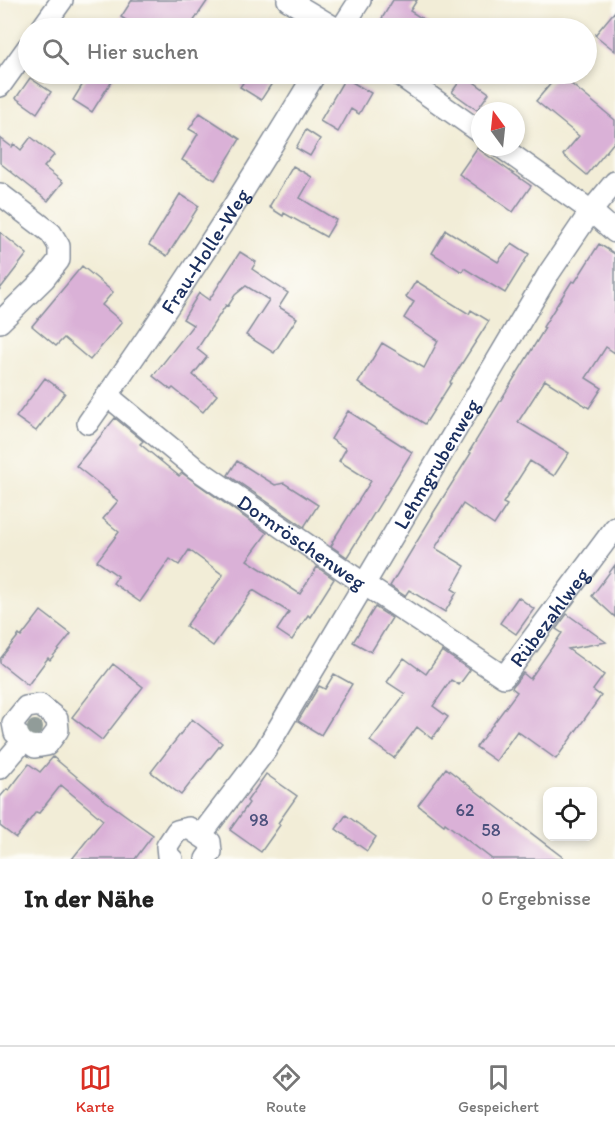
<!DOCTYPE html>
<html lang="de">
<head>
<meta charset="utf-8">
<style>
	body { margin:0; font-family:Itim,sans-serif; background:#f2f2f2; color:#222 }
	.controls { position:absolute; right:18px; bottom:18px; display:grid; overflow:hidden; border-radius:12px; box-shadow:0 3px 9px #0003 }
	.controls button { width:54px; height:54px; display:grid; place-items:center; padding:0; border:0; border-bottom:2px solid #e0e0e0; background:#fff; color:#222; font:30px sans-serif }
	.compass { position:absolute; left:471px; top:102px; width:54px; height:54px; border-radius:50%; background:#fff; box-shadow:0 3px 9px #0003; rotate:345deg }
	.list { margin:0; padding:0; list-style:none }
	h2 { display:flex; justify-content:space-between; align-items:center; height:78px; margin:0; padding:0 24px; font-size:26px }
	h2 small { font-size:20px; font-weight:400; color:#767676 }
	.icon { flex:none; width:33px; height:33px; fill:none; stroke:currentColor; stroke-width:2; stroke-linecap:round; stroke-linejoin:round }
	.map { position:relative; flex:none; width:615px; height:859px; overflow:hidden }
	.search { position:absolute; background:#fff; box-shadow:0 3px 9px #0003; left:18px; right:18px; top:18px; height:66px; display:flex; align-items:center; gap:15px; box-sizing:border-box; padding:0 21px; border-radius:33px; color:#767676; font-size:22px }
	.sheet { height:186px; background:#fff }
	nav { display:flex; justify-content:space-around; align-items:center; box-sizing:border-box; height:84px; border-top:2px solid #e0e0e0; background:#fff; font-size:16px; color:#767676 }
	nav a { display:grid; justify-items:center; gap:3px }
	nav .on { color:#d93025 }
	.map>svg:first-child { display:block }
	.building { fill:#dab1d7 }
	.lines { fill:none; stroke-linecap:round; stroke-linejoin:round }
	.minor-casing { stroke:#868e9a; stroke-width:24 }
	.minor { stroke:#fff; stroke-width:21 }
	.tree { fill:#919c99 }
	.labels { text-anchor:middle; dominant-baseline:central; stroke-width:4.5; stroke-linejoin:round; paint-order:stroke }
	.number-label { font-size:18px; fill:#4b507c }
	.street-label { font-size:21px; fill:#1b2f5e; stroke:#fdfcf7 }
</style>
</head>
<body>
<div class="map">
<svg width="615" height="859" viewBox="0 0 615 859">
	<rect width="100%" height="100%" fill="#fdfcf7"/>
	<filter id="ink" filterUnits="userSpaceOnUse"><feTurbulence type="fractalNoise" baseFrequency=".0167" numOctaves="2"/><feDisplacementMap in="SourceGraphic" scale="12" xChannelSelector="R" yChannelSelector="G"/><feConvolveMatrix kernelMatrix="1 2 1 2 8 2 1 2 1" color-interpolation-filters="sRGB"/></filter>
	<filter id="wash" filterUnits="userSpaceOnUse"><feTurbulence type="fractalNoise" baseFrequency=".008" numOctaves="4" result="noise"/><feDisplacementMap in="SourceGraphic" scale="24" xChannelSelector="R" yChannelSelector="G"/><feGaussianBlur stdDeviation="1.35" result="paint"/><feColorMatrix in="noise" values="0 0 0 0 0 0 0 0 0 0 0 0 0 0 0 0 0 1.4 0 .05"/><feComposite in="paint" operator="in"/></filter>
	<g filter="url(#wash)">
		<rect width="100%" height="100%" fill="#f2edd7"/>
		<g id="blocks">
			<path class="building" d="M132 0H208L189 28H138L121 17Z
				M393 0H417L410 11 437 28H394L381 20Z
				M615 11V51L595 35Z
				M89 74H116L92 112 73 100Z
				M249 74H278L261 100 240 87Z
				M559 74 615 120V141L587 175 563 155 579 136 536 101Z
				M464 75 489 93 477 110 452 92Z
				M30 78 51 92 37 113 16 98Z
				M345 78 371 93 359 114 351 109 338 132 320 121Z
				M200 113 240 139 215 180 182 160 198 134 189 129Z
				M306 130 320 139 310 156 296 148Z
				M31 137 54 155 44 167 63 182 48 201 0 163V138L12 147 14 144 21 150Z
				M477 148 531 186 513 212 459 174Z
				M293 166 312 177 300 198 336 220 326 237 284 213 283 216 269 207Z
				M180 194 199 206 167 256 149 245Z
				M446 230 498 262 512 243 529 254 505 293 464 268 462 272 432 253Z
				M0 232 27 254 0 289Z
				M599 244 615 254V353L606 347 586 378 602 388 589 408 545 380 518 422 569 453 554 476 530 461 503 503 507 505 494 525 463 504 435 548 465 566 452 589 457 592 445 612 409 590 405 596 390 586 433 515H432L471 453 469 452 545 328 543 327 572 281 575 282Z
				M240 252 256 262 252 269 288 293 279 307 297 318 274 353 246 335 269 300 246 286 235 295 228 306 226 305 197 349 207 357 193 375 217 395 203 412 173 388 171 390 153 376 193 325 183 319 199 293 209 300Z
				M82 266 113 292 102 305 122 322 90 360 64 338 56 346 32 326Z
				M416 281 469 314 471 310 489 321 450 382 451 383 425 424 358 383 382 343 424 368 438 341 404 318 414 302 406 297Z
				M45 378 65 393 36 431 16 417Z
				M348 411 412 452 347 557 331 546 333 543 332 542 371 481 339 461 346 449 331 439Z
				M115 418 143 441 140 444 179 476 182 473 267 533 247 560 300 594 317 567 334 579 310 617 308 615 292 640 277 630 289 612 253 590 213 646 186 626 223 575 189 550 179 565 170 559 140 602 113 583 118 576 97 561 119 532 103 519 118 501 108 493 109 492 76 466Z
				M237 461 275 485 284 483 318 505 304 527 228 475Z
				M615 565V617L592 596Z
				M518 597 534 609 516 634 500 623Z
				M375 607 392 618 371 652 353 642Z
				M41 611 71 634 50 660 48 658 28 685 0 663V659L19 635 21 637Z
				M567 614 606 642 568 649 604 675 593 690 601 696 556 759 517 731 496 761 476 747 517 692 512 688 513 686 523 673 530 679 562 633 556 629Z
				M442 651 470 670 459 685 451 680 433 706 448 717 432 739 417 727 394 758 370 741 405 694 387 682 404 658 426 674Z
				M113 664 143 687 102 740 72 717Z
				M334 674 352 684 321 735 298 721 319 686 325 689Z
				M192 719 222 743 181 795 151 772Z
				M53 757 106 801 153 835 135 859H72L103 820 61 785 39 813 36 812 16 838 0 826V797L7 789 9 790 29 764 40 772Z
				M446 768 485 798 565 859H492L445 823 444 825 418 805Z
				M266 774 297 796 278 823 280 825 261 852 230 830 249 803 247 801Z
				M346 815 376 837 367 851 336 829Z"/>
		</g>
	</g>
	<g filter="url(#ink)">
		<use href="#blocks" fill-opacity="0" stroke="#868e9a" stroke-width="1.5"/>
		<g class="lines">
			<defs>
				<g id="minor">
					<path d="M288 0 335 28"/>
					<path d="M42 28 62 0"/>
					<path d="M342 28 360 0"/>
					<path d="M398 74 480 132"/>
					<path d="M0 86 28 47"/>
					<path d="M501 147 591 211 615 232"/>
					<path d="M0 194 51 233 59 246V260L44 279 0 322"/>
					<path id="s1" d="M108 396 194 467 364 584 504 677 615 528"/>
					<path id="s2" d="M88 423C168 310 244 193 315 74"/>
					<path d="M40 705 57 719 58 730 47 745 35 747 15 733 13 723 26 707Z"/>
					<path d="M0 768 24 740"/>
					<path id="s3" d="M201 835 265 751 549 273 591 211 615 182"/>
					<path d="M172 859 168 856 167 846 177 831 189 828 210 842 211 852 206 859"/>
				</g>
			</defs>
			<use href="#minor" class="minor-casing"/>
			<use href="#minor" class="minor"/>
		</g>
		<circle class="tree" cx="35" cy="728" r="8"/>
	</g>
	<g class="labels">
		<g class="number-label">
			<text x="465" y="810">62</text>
			<text x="259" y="820">98</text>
			<text x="491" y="830">58</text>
		</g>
		<g class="street-label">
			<text stroke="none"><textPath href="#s2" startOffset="208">Frau-Holle-Weg</textPath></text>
			<text stroke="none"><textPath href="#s3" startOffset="440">Lehmgrubenweg</textPath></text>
			<text stroke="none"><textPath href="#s1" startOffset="243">Dornröschenweg</textPath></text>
			<text stroke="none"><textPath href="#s1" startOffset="561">Rübezahlweg</textPath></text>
		</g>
	</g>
</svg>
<div class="controls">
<button><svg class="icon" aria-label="locate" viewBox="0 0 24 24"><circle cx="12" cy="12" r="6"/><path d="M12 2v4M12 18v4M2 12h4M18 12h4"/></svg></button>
</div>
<svg class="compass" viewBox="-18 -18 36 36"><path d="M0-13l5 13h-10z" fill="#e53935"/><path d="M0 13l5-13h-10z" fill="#767676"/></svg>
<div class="search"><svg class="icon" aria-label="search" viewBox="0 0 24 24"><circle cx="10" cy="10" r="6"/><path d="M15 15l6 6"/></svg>Hier suchen</div>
</div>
<section class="sheet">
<h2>In der Nähe<small>0 Ergebnisse</small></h2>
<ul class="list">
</ul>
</section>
<nav>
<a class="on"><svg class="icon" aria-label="map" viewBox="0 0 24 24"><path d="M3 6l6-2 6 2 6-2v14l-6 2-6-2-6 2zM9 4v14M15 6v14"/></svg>Karte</a>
<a><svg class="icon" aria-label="directions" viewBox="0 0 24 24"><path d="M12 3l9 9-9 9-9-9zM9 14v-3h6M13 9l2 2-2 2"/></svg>Route</a>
<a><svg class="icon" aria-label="saved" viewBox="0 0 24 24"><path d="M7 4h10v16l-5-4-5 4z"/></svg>Gespeichert</a>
</nav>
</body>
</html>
